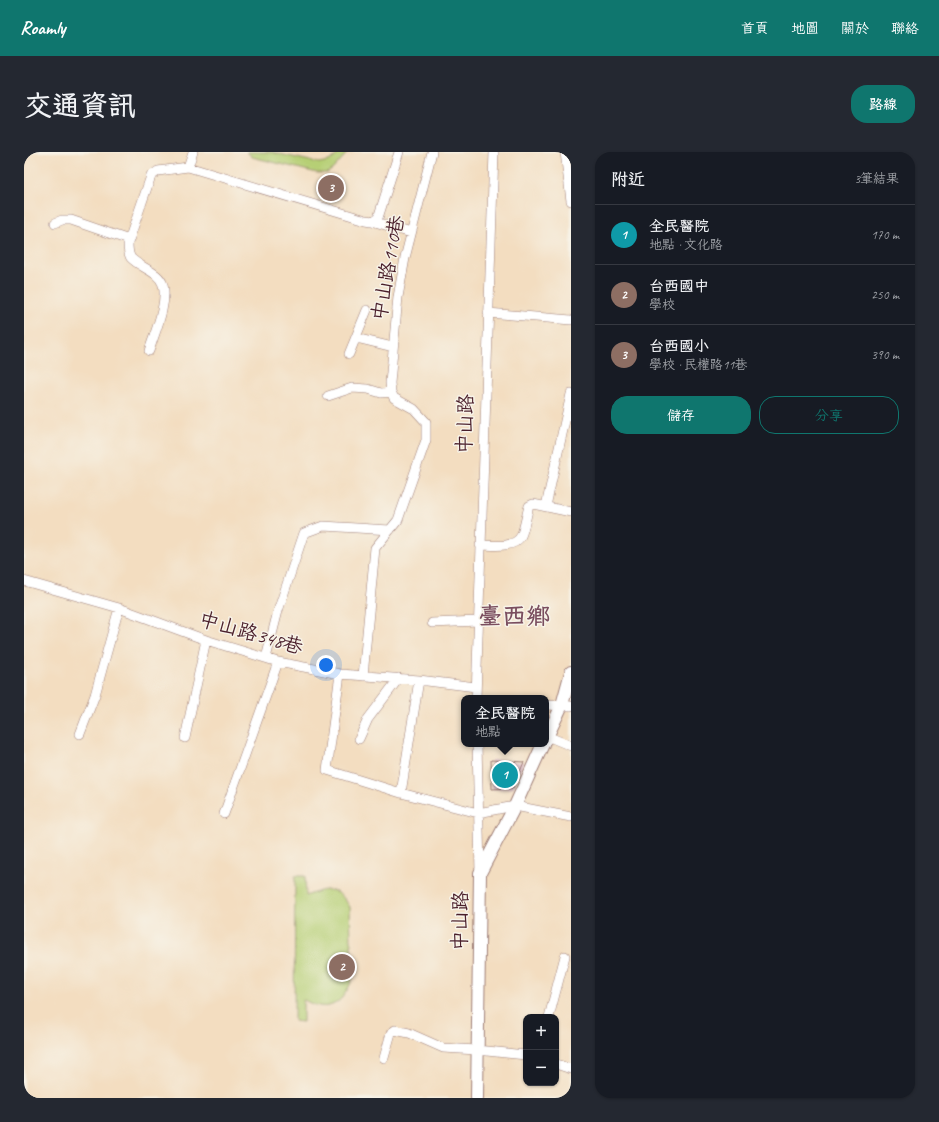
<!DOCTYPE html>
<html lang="zh-TW">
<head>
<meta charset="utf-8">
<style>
	body { margin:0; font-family:Caveat,"LXGW WenKai TC",sans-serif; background:#242831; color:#f1f3f6 }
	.controls { position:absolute; right:12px; bottom:12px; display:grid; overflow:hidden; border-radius:8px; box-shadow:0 1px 3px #0004 }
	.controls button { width:36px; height:36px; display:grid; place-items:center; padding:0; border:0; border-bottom:1px solid #363941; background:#171b24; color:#f1f3f6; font:20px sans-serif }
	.you { position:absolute; left:302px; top:513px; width:14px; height:14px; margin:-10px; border:3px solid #fff; border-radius:50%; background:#1a73e8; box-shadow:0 0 0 6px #1a73e833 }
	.badge { display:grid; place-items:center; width:26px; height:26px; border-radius:50%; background:#0f766e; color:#fff; font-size:13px; font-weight:700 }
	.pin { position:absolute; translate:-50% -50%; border:2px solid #fff; box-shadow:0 1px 4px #0006 }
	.popup { position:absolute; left:437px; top:543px; width:88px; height:52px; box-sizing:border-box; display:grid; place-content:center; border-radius:8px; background:#171b24; filter:drop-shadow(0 1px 3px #0005); font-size:13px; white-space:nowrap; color:#9ea1a6 }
	.popup b { font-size:15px; color:#f1f3f6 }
	.popup::after { content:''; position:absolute; left:50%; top:100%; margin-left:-8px; border:8px solid transparent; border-top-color:#171b24 }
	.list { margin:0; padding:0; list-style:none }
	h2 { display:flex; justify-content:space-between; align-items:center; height:52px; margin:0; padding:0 16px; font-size:17px }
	h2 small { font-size:13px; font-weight:400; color:#9ea1a6 }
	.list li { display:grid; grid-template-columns:26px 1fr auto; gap:12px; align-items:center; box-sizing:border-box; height:60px; padding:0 16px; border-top:1px solid #363941 }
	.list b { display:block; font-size:15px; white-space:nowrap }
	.list p { margin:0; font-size:13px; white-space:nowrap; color:#9ea1a6 }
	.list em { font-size:13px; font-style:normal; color:#9ea1a6 }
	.actions { display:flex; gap:8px; padding:12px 16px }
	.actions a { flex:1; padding:9px 0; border:1px solid #0f766e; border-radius:16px; text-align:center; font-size:14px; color:#0f766e }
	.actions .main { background:#0f766e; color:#fff }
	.map { position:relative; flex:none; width:547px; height:946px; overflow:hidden; border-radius:16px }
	header { display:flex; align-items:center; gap:24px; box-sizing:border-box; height:56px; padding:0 20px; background:#0f766e; color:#fff }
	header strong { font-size:19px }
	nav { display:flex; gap:22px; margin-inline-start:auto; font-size:14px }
	.intro { display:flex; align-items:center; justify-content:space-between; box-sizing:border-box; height:96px; padding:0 24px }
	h1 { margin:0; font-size:28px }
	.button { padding:10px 18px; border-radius:16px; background:#0f766e; color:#fff; font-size:14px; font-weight:700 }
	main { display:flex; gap:24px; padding:0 24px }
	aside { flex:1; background:#171b24; border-radius:16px; box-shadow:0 1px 3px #0004 }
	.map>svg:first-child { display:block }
	.grass { fill:#b6cf74; stroke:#807750 }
	.building { fill:#d3a6bf }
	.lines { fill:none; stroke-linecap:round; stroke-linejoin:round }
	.minor-casing { stroke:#9e7e76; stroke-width:10 }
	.major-casing { stroke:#9e7e76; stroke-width:14 }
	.minor { stroke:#fff; stroke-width:9 }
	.major { stroke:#fff; stroke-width:12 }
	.labels { text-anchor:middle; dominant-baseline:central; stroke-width:3; stroke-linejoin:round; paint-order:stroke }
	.street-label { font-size:20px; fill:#4a1f2b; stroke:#f7f3e8 }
	.district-label { font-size:24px; font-weight:bold; fill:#7a4e5f; stroke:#f7f3e8 }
</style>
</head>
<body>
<header>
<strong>Roamly</strong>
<nav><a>首頁</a><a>地圖</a><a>關於</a><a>聯絡</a></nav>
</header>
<div class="intro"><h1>交通資訊</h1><a class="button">路線</a></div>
<main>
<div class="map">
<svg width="547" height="946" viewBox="0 0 547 946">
	<rect width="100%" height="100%" fill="#f7f3e8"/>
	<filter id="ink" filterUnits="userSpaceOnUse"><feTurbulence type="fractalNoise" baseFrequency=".025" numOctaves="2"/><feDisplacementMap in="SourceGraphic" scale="8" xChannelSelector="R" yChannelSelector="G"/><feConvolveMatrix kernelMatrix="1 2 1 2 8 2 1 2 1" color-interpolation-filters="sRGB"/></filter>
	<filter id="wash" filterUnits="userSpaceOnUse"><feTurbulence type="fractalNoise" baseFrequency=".012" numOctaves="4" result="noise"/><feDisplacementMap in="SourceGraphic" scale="16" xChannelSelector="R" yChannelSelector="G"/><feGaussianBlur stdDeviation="0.9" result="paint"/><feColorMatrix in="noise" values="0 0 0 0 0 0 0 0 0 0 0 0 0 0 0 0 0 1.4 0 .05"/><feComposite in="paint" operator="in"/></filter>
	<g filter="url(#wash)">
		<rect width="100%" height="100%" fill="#f3ddc0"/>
		<path class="grass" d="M223 0H247L295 11 305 9 311 5 315 0H324L309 17 303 21H293L228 5Z
			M271 724H281L282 744C304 735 313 734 326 755L328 828C321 845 311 859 291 853 287 852 283 849 279 848V870L270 869Z"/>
		<g id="blocks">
			<path class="building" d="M467 608 500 610 489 636 468 637Z"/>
		</g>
	</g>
	<g filter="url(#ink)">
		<use href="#blocks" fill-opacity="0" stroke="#9e7e76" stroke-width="1"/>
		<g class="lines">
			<defs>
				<path id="minor" d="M541 0 547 49
					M164 15 169 0
					M348 69 387 81
					M31 71 38 68H47L105 88
					M464 161 547 168
					M332 186 369 195
					M125 199C131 180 144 151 139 133 136 120 115 115 107 106 104 102 104 95 104 91L127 24 134 19 164 15 342 68 348 69 354 66 375 0
					M325 202 343 158
					M304 244 328 236 344 237 357 241 367 240
					M522 354 547 242
					M456 393C468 393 490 397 497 384 500 378 503 361 505 354L509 352 547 360
					M0 429 95 456 182 488 254 510 316 522 395 528 452 535
					M408 471 454 469
					M242 506 254 459 280 381 299 374 366 378
					M316 522 303 618 377 641 454 661 491 654 547 665
					M339 524 351 396 374 368 402 288V270L390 257 370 246 367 240 366 231 374 145 381 106 408 0
					M452 546 470 0
					M522 553 547 554
					M56 582 71 543 95 456
					M523 584 547 594
					M161 586 182 488
					M335 587 344 567 375 526
					M453 592 456 720
					M377 641 395 528
					M200 662 254 510
					M525 865 541 804
					M360 906 367 881 371 878 385 881 419 896 453 898 502 903
					M532 912 547 917"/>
				<path id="major" d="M522 587 538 553 547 520
					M453 946 456 721 491 654 519 592"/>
			</defs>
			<use href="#minor" class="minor-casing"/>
			<use href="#major" class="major-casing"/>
			<use href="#minor" class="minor"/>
			<use href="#major" class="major"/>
		</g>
	</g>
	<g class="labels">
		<g class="street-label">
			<text transform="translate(364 116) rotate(-80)">中山路110巷</text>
			<text transform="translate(441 272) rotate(-88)">中山路</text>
			<text transform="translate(227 481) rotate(16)">中山路348巷</text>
			<text transform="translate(436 769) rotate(-89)">中山路</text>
		</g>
		<g class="district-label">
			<text x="490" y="464">臺西鄉</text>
		</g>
	</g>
</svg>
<div class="controls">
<button>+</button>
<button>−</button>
</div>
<div class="you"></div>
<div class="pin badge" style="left:481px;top:623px;background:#0f9aa8">1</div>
<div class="popup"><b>全民醫院</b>地點</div>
<div class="pin badge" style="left:318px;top:815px;background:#8d6e63">2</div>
<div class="pin badge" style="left:307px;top:36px;background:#8d6e63">3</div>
</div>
<aside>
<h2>附近<small>3筆結果</small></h2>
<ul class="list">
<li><span class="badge" style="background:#0f9aa8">1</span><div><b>全民醫院</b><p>地點 · 文化路</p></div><em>170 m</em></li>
<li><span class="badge" style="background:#8d6e63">2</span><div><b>台西國中</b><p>學校</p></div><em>250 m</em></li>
<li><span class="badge" style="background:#8d6e63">3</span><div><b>台西國小</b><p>學校 · 民權路11巷</p></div><em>390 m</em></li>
</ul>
<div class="actions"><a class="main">儲存</a><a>分享</a></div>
</aside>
</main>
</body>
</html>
